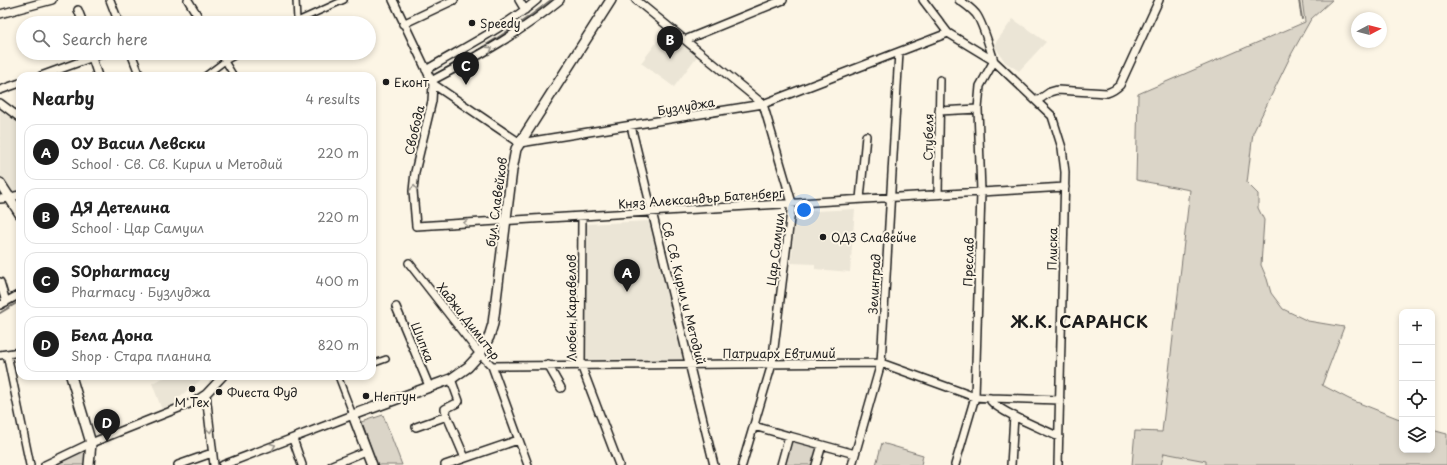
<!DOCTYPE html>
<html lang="en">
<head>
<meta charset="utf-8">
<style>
	body { margin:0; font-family:"Playpen Sans",sans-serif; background:#f6f6f6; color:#222 }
	.controls { position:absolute; right:12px; bottom:12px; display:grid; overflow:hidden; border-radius:8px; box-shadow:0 2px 6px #0003 }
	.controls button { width:36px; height:36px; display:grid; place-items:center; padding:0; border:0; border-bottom:1px solid #e0e0e0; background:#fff; color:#222; font:20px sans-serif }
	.compass { position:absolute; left:1351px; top:12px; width:36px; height:36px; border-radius:50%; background:#fff; box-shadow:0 2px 6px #0003; rotate:83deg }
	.you { position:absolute; left:804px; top:210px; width:14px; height:14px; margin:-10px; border:3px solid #fff; border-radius:50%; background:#1a73e8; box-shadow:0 0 0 6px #1a73e833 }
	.badge { display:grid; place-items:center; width:26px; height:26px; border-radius:50%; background:#1c1c1c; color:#fff; font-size:13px; font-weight:700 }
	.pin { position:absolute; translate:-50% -33px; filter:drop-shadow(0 1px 2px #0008) }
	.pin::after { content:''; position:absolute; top:21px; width:14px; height:12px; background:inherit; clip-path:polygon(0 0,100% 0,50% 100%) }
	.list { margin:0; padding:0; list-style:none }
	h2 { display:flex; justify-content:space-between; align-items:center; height:52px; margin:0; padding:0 16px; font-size:17px }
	h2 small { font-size:13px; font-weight:400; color:#767676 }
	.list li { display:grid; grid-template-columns:26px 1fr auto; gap:12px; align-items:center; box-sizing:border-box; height:56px; margin:0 8px 8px; padding:0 8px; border:1px solid #e0e0e0; border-radius:12px }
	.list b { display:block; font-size:15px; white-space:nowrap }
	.list p { margin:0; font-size:13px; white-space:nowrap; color:#767676 }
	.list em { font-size:13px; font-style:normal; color:#767676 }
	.icon { flex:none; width:22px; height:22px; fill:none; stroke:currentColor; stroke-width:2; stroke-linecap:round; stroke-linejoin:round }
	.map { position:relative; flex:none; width:1447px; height:465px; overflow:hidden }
	.search { position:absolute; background:#fff; box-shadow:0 2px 6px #0003; left:16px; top:16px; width:360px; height:44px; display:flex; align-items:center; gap:10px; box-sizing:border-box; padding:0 14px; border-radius:22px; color:#767676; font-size:15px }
	.panel { position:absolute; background:#fff; box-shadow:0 2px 6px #0003; left:16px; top:72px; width:360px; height:308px; border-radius:12px }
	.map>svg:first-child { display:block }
	.built { fill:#ebe5d6 }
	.green { fill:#dbd5c8; stroke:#7c7872 }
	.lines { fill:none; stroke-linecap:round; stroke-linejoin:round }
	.stream { stroke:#75726c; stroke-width:2 }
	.pedestrian-casing { stroke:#1c1c1c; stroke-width:8 }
	.minor-casing { stroke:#1c1c1c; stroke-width:10 }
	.tertiary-casing { stroke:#1c1c1c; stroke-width:12 }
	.pedestrian { stroke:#fcf5e5; stroke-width:5 }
	.minor { stroke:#fcf5e5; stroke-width:7 }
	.tertiary { stroke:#fcf5e5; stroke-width:9 }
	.oneway { stroke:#97938b }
	.poi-dot { fill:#1c1c1c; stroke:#fcf5e5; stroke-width:1.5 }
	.labels { text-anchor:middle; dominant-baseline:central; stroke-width:4; stroke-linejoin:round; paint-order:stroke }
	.poi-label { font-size:12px; fill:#1c1c1c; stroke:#fcf5e5; text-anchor:start }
	.street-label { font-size:12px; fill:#1c1c1c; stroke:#fcf5e5 }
	.district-label { font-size:16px; font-weight:bold; letter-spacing:1px; fill:#1c1c1c; stroke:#fcf5e5 }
</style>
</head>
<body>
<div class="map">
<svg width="1447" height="465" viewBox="0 0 1447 465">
	<rect width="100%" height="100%" fill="#fcf5e5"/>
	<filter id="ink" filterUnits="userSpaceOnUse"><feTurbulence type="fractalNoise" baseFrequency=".025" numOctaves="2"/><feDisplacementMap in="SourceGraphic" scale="8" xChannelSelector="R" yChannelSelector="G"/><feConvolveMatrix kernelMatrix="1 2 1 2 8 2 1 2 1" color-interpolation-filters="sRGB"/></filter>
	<g filter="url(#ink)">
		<path class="built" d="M1013 19 1046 42 1019 71 1005 62 994 45Z
			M666 30 698 55 674 87 641 63Z
			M0 110 20 124V190L11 192 0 175Z
			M855 209 850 272 815 269V264L791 263 796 212Z
			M651 221 685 360 584 361 585 224Z
			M167 376H206L179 397 173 406 162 410 152 383Z
			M1163 453 1206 461V465H1161Z"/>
		<path class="green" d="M1302 0H1332L1311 19 1292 53 1253 133 1247 183 1258 194V208L1264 220 1261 265 1267 279 1271 293 1283 309 1308 321 1344 327 1322 385 1349 399 1402 420V450H1432V430L1447 434V465H1206V461L1164 453 1161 465H1132L1135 431 1162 432 1190 190 1136 180 1138 94 1305 22Z
			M383 415 402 465H377L362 422Z
			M792 440 818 448 813 465H784Z
			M882 443 923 455 921 465H876Z
			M87 449 86 465H55Z"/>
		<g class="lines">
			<path class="stream" d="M1299 0 1302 19
				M436 74C476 52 515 29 551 0
				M0 313 20 301"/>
			<defs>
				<path id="pedestrian" d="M296 0 297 21
					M293 23 344 0
					M220 53 234 76
					M205 76 225 61 240 53
					M372 364 386 359
					M338 376 353 415"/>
				<path id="minor" d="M110 0 119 23
					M188 0 202 23
					M393 0 433 84 432 101 415 172 413 191 416 226 1065 187
					M519 0 525 10
					M636 0 763 104 792 203 772 364 742 465
					M923 0 948 33 994 61 1052 116 1062 148 1065 172 1058 465
					M959 0C965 4 971 8 976 14 983 23 990 49 994 61
					M78 10 83 23
					M0 14 52 0
					M403 24 454 0
					M685 40 783 0
					M131 53 140 76
					M92 58 98 76
					M426 70C463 48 504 28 537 0
					M41 76 104 53
					M431 81C477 57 520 33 560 0
					M433 84 520 143 763 104 948 33
					M0 90 20 83
					M1037 101 1050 92 1057 90 1107 93C1113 91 1116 89 1120 85L1159 0
					M0 103 20 118
					M939 111 978 109
					M631 126 714 465
					M938 194 940 80
					M15 196 20 195
					M0 199 10 198
					M860 199 866 136
					M582 216 581 365 619 465
					M409 263 480 354 492 366 528 465
					M0 282 6 302
					M0 305 20 294
					M396 307 429 386
					M7 354 30 465
					M0 355 20 352
					M548 365 561 388
					M492 366 881 363 975 397 991 398 1060 400
					M206 394 214 465
					M991 398V401C1001 413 1043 429 1059 437
					M447 416 445 409 457 403 459 401 451 379
					M754 426 789 436
					M416 427 447 416 465 458
					M293 439 302 465
					M45 465 91 443 194 402 206 394 223 376
					M178 465 212 453
					M223 465 353 415
					M332 465 366 451
					M445 465 518 440
					M781 465 789 436 855 454
					M816 465 822 445
					M852 465 881 363 899 52
					M955 465 975 397 981 192 978 109 980 86 994 61
					M1011 465 1014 416"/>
				<path id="tertiary" d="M0 183 20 214
					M71 376 91 443 89 465
					M372 465 353 415 451 379 468 367 480 354 489 337 493 324 512 170 516 149 611 0"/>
			</defs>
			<use href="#pedestrian" class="pedestrian-casing"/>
			<use href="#minor" class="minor-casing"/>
			<use href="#tertiary" class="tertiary-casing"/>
			<use href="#pedestrian" class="pedestrian"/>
			<use href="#minor" class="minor"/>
			<use href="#tertiary" class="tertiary"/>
		</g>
		<defs><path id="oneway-chevron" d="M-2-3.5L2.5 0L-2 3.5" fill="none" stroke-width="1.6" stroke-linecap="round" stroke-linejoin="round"/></defs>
		<g class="oneway">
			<use href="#oneway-chevron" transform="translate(490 49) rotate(-32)"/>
			<use href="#oneway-chevron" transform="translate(414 188) rotate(-86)"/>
			<use href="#oneway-chevron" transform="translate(466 223) rotate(176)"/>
			<use href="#oneway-chevron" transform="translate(210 430) rotate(83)"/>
			<use href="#oneway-chevron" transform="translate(273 446) rotate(-21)"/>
		</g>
	</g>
	<g class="poi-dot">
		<circle cx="472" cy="23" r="4"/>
		<circle cx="386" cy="82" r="4"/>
		<circle cx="823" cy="237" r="4"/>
		<circle cx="192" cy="389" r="4"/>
		<circle cx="219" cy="392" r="4"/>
		<circle cx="366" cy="396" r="4"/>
	</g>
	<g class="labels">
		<g class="poi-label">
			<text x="480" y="23">Speedy</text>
			<text x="394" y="82">Еконт</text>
			<text x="831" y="237">ОДЗ Славейче</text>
			<text x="227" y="392">Фиеста Фуд</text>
			<text x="374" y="396">Нептун</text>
			<text x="192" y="402" text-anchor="middle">М Тех</text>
		</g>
		<g class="street-label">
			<text transform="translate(686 106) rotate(-9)">Бузлуджа</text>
			<text transform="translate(414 130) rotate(-77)">Свобода</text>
			<text transform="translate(928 137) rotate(-89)">Стубеля</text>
			<text transform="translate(701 198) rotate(-4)">Княз Александър Батенберг</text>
			<text transform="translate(496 202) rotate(-82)">бул. Славейков</text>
			<text transform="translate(775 249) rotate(-83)">Цар Самуил</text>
			<text transform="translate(1052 249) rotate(-89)">Плиска</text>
			<text transform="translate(968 262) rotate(-88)">Преслав</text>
			<text transform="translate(874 284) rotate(-87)">Зелинград</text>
			<text transform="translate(684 293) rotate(76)">Св. Св. Кирил и Методий</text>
			<text transform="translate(571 308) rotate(-90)">Любен Каравелов</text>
			<text transform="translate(469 321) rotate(52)">Хаджи Димитър</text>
			<text transform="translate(423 342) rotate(68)">Шипка</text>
			<text x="779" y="353">Патриарх Евтимий</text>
		</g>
		<g class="district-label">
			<text x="1080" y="321">Ж.К. САРАНСК</text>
		</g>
	</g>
</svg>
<div class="controls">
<button>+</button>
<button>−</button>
<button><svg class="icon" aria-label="locate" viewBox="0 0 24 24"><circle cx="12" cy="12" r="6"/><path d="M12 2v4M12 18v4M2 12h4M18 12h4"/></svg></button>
<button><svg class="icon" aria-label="layers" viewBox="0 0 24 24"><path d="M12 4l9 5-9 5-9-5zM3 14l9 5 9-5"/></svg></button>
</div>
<svg class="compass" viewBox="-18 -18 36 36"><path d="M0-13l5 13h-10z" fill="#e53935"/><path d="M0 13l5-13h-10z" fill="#767676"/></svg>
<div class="you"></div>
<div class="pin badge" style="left:627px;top:292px">A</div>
<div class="pin badge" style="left:670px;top:59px">B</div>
<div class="pin badge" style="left:466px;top:85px">C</div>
<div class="pin badge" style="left:107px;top:442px">D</div>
<div class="search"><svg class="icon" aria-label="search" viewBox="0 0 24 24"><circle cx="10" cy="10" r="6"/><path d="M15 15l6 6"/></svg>Search here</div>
<section class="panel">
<h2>Nearby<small>4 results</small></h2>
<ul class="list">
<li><span class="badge">A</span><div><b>ОУ Васил Левски</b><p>School · Св. Св. Кирил и Методий</p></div><em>220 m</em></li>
<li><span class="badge">B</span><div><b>ДЯ Детелина</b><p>School · Цар Самуил</p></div><em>220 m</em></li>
<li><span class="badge">C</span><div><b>SOpharmacy</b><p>Pharmacy · Бузлуджа</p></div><em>400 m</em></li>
<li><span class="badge">D</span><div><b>Бела Дона</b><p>Shop · Стара планина</p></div><em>820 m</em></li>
</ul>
</section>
</div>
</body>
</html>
